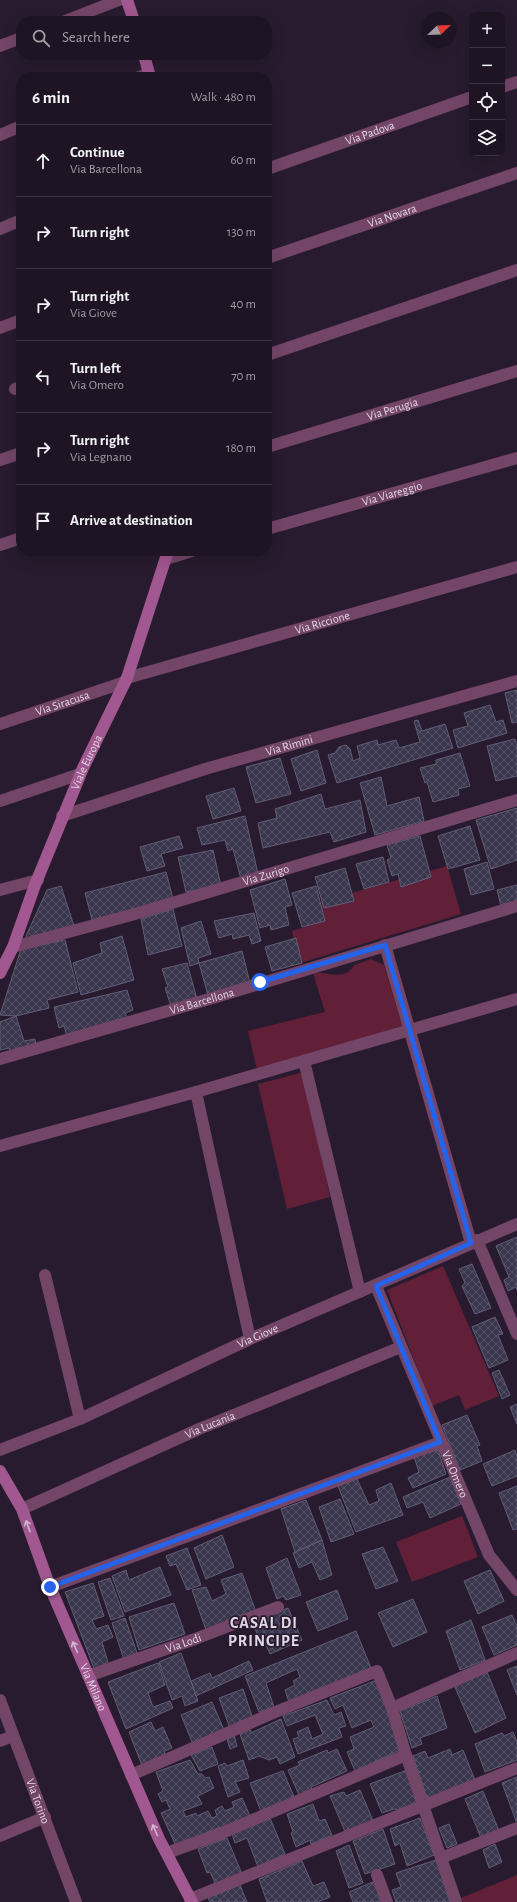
<!DOCTYPE html>
<html lang="en">
<head>
<meta charset="utf-8">
<style>
	body { margin:0; font-family:"Alegreya Sans",sans-serif; background:#2b2130; color:#f1f3f6 }
	.controls { position:absolute; right:12px; top:12px; display:grid; overflow:hidden; border-radius:8px; box-shadow:0 4px 16px #0002 }
	.controls button { width:36px; height:36px; display:grid; place-items:center; padding:0; border:0; border-bottom:1px solid #3c3341; background:#1e1423; color:#f1f3f6; font:20px sans-serif }
	.compass { position:absolute; left:421px; top:12px; width:36px; height:36px; border-radius:50%; background:#1e1423; box-shadow:0 4px 16px #0002; rotate:67deg }
	.stop { position:absolute; width:12px; height:12px; margin:-9px; border:3px solid #2563eb; border-radius:50%; background:#fff }
	.stop.end { background:#2563eb; border-color:#fff; box-shadow:0 1px 4px #0008 }
	.list { margin:0; padding:0; list-style:none }
	h2 { display:flex; justify-content:space-between; align-items:center; height:52px; margin:0; padding:0 16px; font-size:17px }
	h2 small { font-size:13px; font-weight:400; color:#a19ea6 }
	.list li { display:grid; grid-template-columns:26px 1fr auto; gap:12px; align-items:center; box-sizing:border-box; height:72px; padding:0 16px; border-top:1px solid #3c3341 }
	.list b { display:block; font-size:15px; white-space:nowrap }
	.list p { margin:0; font-size:13px; white-space:nowrap; color:#a19ea6 }
	.list em { font-size:13px; font-style:normal; color:#a19ea6 }
	.icon { flex:none; width:22px; height:22px; fill:none; stroke:currentColor; stroke-width:2; stroke-linecap:round; stroke-linejoin:round }
	.map { position:relative; flex:none; width:517px; height:1902px; overflow:hidden }
	.search { position:absolute; background:#1e1423; box-shadow:0 4px 16px #0002; left:16px; top:16px; width:256px; height:44px; display:flex; align-items:center; gap:10px; box-sizing:border-box; padding:0 14px; border-radius:16px; color:#a19ea6; font-size:15px }
	.panel { position:absolute; background:#1e1423; box-shadow:0 4px 16px #0002; left:16px; top:72px; width:256px; height:484px; border-radius:16px }
	.map>svg:first-child { display:block }
	.green { fill:#612038 }
	.building { fill:url(#building-cross-hatch); stroke:#605d76 }
	.lines { fill:none; stroke-linecap:round; stroke-linejoin:round }
	.street { stroke:#734567; stroke-width:12 }
	.secondary { stroke:#a1578f; stroke-width:12 }
	.oneway { stroke:#d1b8d0 }
	.route { stroke:#2563eb; stroke-width:5 }
	.labels { text-anchor:middle; dominant-baseline:central; stroke-width:3.5; stroke-linejoin:round; paint-order:stroke }
	.street-label { font-size:12px; fill:#e1d8e6; stroke:#281b2f }
	.district-label { font-size:16px; font-weight:bold; letter-spacing:1px; fill:#e1d8e6; stroke:#281b2f }
</style>
</head>
<body>
<div class="map">
<svg width="517" height="1902" viewBox="0 0 517 1902">
	<defs>
		<pattern id="building-cross-hatch" width="8" height="8" patternUnits="userSpaceOnUse"><rect width="8" height="8" fill="#39364d"/><path d="M0 0l8 8M0 8l8-8" fill="none" stroke="#555267"/></pattern>
	</defs>
	<rect width="100%" height="100%" fill="#281b2f"/>
	<path class="green" d="M447 866 461 914 300 963 292 931 325 921 320 902Z
		M371 959 384 965 402 1026 257 1070 248 1031 325 1012 313 973C328 971 345 982 354 965Z
		M300 1073 305 1080 330 1197 287 1209 258 1084Z
		M443 1266 499 1396 465 1410 459 1395 432 1406 387 1290Z
		M462 1516 478 1557 412 1582 396 1542Z
		M517 1875V1902H463L461 1898Z"/>
	<path class="building" d="M517 690V722L512 723 505 693Z
		M490 705 496 722 503 720 507 733 458 748 453 730 468 726 464 713Z
		M418 720 422 731 445 724 453 748 337 783 328 755 335 753 339 747 346 745 350 749 353 761 360 758 357 746 377 740 378 745 396 740 399 748 420 742 414 721Z
		M515 739 517 747V776L496 781 487 746Z
		M317 750 326 783 301 791 291 759Z
		M460 753 470 786 458 789 459 795 433 802 427 782 425 783 420 768 436 764V760Z
		M280 758 291 794 256 803 246 767Z
		M381 777 387 806 419 797 424 821 375 835 360 783Z
		M234 788 241 811 213 819 206 796Z
		M321 794 325 809 360 800 366 832 334 842 330 832 263 848 258 823 277 818 275 809Z
		M517 808V860L491 869 476 820Z
		M245 816 258 874 241 879 233 849 228 851 225 840 202 845 197 828Z
		M470 826 480 860 448 869 438 836Z
		M179 836 183 848 161 854 165 866 147 871 140 847Z
		M420 836 431 877 401 887 398 874 392 876 387 860 391 858 387 845Z
		M213 850 221 886 186 892 178 857Z
		M383 857 389 882 364 889 356 864Z
		M487 862 494 889 471 895 464 869Z
		M345 868 354 901 324 908 315 877Z
		M166 872 173 899 92 920 85 893Z
		M285 879 292 905 285 907 289 925 271 930 270 925 260 928 250 890Z
		M517 885V902L501 906 497 890Z
		M61 886 74 926 29 941 26 936 47 890Z
		M316 886 325 921 302 927 292 893Z
		M173 909 182 946 148 955 141 919Z
		M254 913 261 941 252 944 249 935 233 939 232 934 219 938 214 921Z
		M201 921 211 954 198 958 199 963 190 966 181 928Z
		M122 936 134 980 81 995 73 963 102 953 100 943Z
		M296 938 302 963 272 971 265 947Z
		M65 940 78 992 47 1000 49 1008 16 1016 0 1015 21 949Z
		M242 951 250 983 208 995 199 963Z
		M187 963 197 999 171 1006 165 988 168 987 162 969Z
		M127 990 133 1010 125 1013 128 1019 67 1036 64 1026 59 1028 54 1007Z
		M16 1016 24 1041 35 1039 36 1046 11 1053 9 1048 0 1050V1022Z
		M517 1237V1290L516 1287 508 1291 504 1280 509 1277 496 1246Z
		M472 1264 491 1308 475 1314 462 1286 465 1283 459 1269Z
		M495 1317 503 1334 498 1335 508 1360 489 1368 472 1327Z
		M499 1370 510 1395 502 1399 492 1373Z
		M517 1404V1424L510 1407Z
		M467 1415 480 1445 477 1446 482 1461 460 1470 442 1425Z
		M438 1450 446 1474 413 1488 408 1478 419 1472 414 1457Z
		M515 1450 517 1456V1476L492 1486 483 1464Z
		M450 1477 461 1504 430 1518 423 1502 407 1508 403 1497Z
		M357 1479 369 1505 379 1501 376 1490 391 1483 403 1515 356 1532 338 1486Z
		M517 1486V1529L513 1530 499 1493Z
		M340 1499 354 1534 331 1542 319 1507Z
		M306 1500 322 1540 295 1552 281 1509Z
		M222 1535 234 1567 206 1579 194 1548Z
		M322 1540 332 1575 320 1580 312 1562 299 1568 293 1553Z
		M383 1547 398 1581 376 1589 362 1554Z
		M187 1548 201 1585 187 1590 176 1564 170 1566 166 1556Z
		M287 1558 301 1595 286 1600 283 1596 277 1599 266 1568Z
		M160 1567 171 1595 125 1612 112 1576 126 1570 129 1580Z
		M490 1570 504 1601 478 1614 464 1581Z
		M242 1573 256 1612 206 1630 192 1590 206 1587 212 1601 226 1594 221 1580Z
		M110 1578 124 1616 111 1620 98 1582Z
		M93 1583 104 1616 92 1620 96 1629 108 1625 113 1637 102 1642 109 1666 95 1671 65 1592Z
		M337 1590 348 1619 318 1631 306 1602Z
		M413 1599 427 1632 393 1647 378 1613Z
		M174 1603 185 1634 139 1650 129 1617Z
		M288 1608 302 1640 270 1654 262 1636 258 1637 253 1622Z
		M512 1615 517 1626V1645L494 1655 482 1627Z
		M125 1618 138 1656 124 1660 112 1623Z
		M471 1620 485 1660 460 1670 446 1631Z
		M356 1631 371 1668 289 1702 285 1690 295 1685 293 1681 300 1677 297 1669 266 1683 274 1707 259 1712 245 1676Z
		M181 1653 198 1701 185 1706 182 1696 172 1700 159 1662Z
		M249 1661 253 1670 196 1696 191 1681 210 1673 212 1678Z
		M158 1663 165 1685 148 1693 153 1707 170 1701 173 1708 126 1729 108 1682Z
		M517 1666V1695L507 1670Z
		M487 1672 506 1718 475 1733 454 1685Z
		M377 1680 400 1750 355 1771 347 1752 354 1749 350 1737 374 1727 371 1720 352 1728 343 1705 335 1709 330 1698Z
		M243 1689 253 1719 230 1728 219 1698Z
		M437 1696 447 1728 420 1738 422 1744 412 1748 400 1711Z
		M327 1700 334 1715 341 1712 346 1726 339 1728 342 1737 298 1754 293 1739 299 1737 297 1732 308 1727 312 1739 323 1734 315 1715 287 1726 283 1716Z
		M212 1702 224 1730 193 1744 181 1715Z
		M281 1719 295 1757 280 1764 277 1757 269 1760 259 1756 249 1760 240 1734 251 1730V1733Z
		M151 1722 155 1731 163 1727 172 1748 164 1751 166 1757 143 1768 129 1732Z
		M513 1732 517 1742V1760L485 1772 475 1744 502 1733 504 1736Z
		M234 1735 237 1746 230 1749 227 1739Z
		M212 1747 218 1764 200 1771 191 1755Z
		M337 1749 347 1771 311 1787 312 1790 299 1795 288 1770 300 1765 298 1762 327 1750 328 1753Z
		M450 1749 452 1755 463 1750 475 1780 428 1801 413 1756 425 1751 428 1758Z
		M190 1760 198 1774H202L205 1778 209 1777 214 1788 198 1796 202 1804 183 1811 186 1817 196 1813 197 1816 208 1811 212 1818 217 1816 215 1810 222 1806 225 1811 234 1807 232 1802 242 1798 250 1816 221 1829 220 1827 176 1846 161 1813 170 1809 166 1800 162 1802 158 1794 163 1791 156 1772Z
		M243 1760 249 1778 235 1782 240 1792 228 1797 218 1766 225 1763 227 1766Z
		M407 1770 420 1805 404 1810 394 1809 382 1813 370 1784Z
		M283 1771 295 1799 262 1814 250 1783Z
		M517 1777V1821H516L502 1783Z
		M360 1790 374 1823 346 1834 330 1796 344 1792 346 1796Z
		M483 1791 499 1831 481 1838 465 1799Z
		M313 1804 319 1821 325 1819 332 1835 311 1844 310 1840 296 1847 291 1833 293 1832 287 1814Z
		M270 1818 285 1854 258 1867 247 1838 235 1843 232 1834Z
		M420 1818 434 1855 407 1866 400 1843 395 1846 390 1829Z
		M449 1824 457 1844 447 1848 439 1828Z
		M383 1829 395 1864 365 1874 353 1841Z
		M227 1838 242 1874 216 1885 210 1872 207 1873 198 1849Z
		M495 1844 502 1862 489 1868 483 1850Z
		M349 1845 363 1883 349 1888 336 1851Z
		M436 1860 450 1902H396L392 1890 401 1887 396 1873Z
		M302 1861 313 1886 324 1882 330 1897 318 1902H267L259 1879Z
		M375 1881 383 1902H353L349 1892Z
		M240 1885 247 1902H210L208 1898Z"/>
	<g class="lines">
		<g class="street">
			<path d="M65 21 119 0"/>
			<path d="M0 46 21 38"/>
			<path d="M139 77 149 73"/>
			<path d="M502 87 517 82"/>
			<path d="M0 135 21 126"/>
			<path id="s1" d="M267 169 472 97"/>
			<path d="M0 229 21 220"/>
			<path id="s2" d="M267 258 517 173"/>
			<path d="M0 328 21 320"/>
			<path d="M267 355 517 270"/>
			<path d="M15 389 21 387"/>
			<path id="s3" d="M267 447 517 371"/>
			<path d="M0 460 21 453"/>
			<path id="s4" d="M267 529 517 458"/>
			<path d="M0 545 21 538"/>
			<path d="M166 559 192 551"/>
			<path id="s5" d="M127 678 517 567"/>
			<path id="s6" d="M0 724 125 682"/>
			<path d="M0 801 80 774"/>
			<path id="s7" d="M62 816 205 769 517 681"/>
			<path d="M0 890 38 880"/>
			<path d="M385 945 471 1243"/>
			<path id="s8" d="M13 947 135 914 517 800"/>
			<path id="s9" d="M0 1059 206 1000 517 906"/>
			<path d="M304 1061 360 1292"/>
			<path d="M196 1092 250 1339"/>
			<path d="M0 1146 196 1092 517 999"/>
			<path d="M477 1240 517 1334"/>
			<path d="M45 1275 80 1419"/>
			<path id="s10" d="M376 1286 489 1555 517 1590"/>
			<path id="s11" d="M0 1450 80 1419 250 1339 517 1224"/>
			<path id="s12" d="M22 1509 199 1429 401 1347"/>
			<path d="M50 1587 441 1442"/>
			<path id="s13" d="M88 1676 195 1639 278 1607"/>
			<path id="s14" d="M0 1700 76 1902"/>
			<path d="M392 1708 517 1653"/>
			<path d="M0 1741 13 1736"/>
			<path d="M131 1775 273 1713 377 1671 392 1708 406 1755 456 1902"/>
			<path d="M0 1836 45 1817"/>
			<path d="M167 1853 222 1833 406 1755"/>
			<path d="M441 1858 517 1828"/>
			<path d="M377 1875 387 1902"/>
			<path d="M190 1899 517 1768"/>
		</g>
		<g class="secondary">
			<path d="M127 0 134 21"/>
			<path d="M144 55 150 77"/>
			<path id="s15" d="M0 973 13 947 35 885 83 768 127 678 168 551"/>
			<path id="s16" d="M0 1471 22 1509 50 1587 159 1839 192 1902"/>
		</g>
	</g>
	<defs><path id="oneway-shaft" d="M-6 0H5M1.5-3L5.5 0L1.5 3" fill="none" stroke-width="1.6" stroke-linecap="round" stroke-linejoin="round"/></defs>
	<g class="oneway">
		<use href="#oneway-shaft" transform="translate(28 1526) rotate(-110)"/>
		<use href="#oneway-shaft" transform="translate(75 1647) rotate(-113)"/>
		<use href="#oneway-shaft" transform="translate(155 1830) rotate(-114)"/>
	</g>
	<g class="lines">
		<path class="route" d="M50 1587 440 1442 376 1286 471 1243 385 945 260 982"/>
	</g>
	<g class="labels">
		<g class="street-label">
			<text stroke="none"><textPath href="#s1" startOffset="109">Via Padova</textPath></text>
			<text stroke="none"><textPath href="#s2" startOffset="132">Via Novara</textPath></text>
			<text stroke="none"><textPath href="#s3" startOffset="131">Via Perugia</textPath></text>
			<text stroke="none"><textPath href="#s4" startOffset="130">Via Viareggio</textPath></text>
			<text stroke="none"><textPath href="#s5" startOffset="203">Via Riccione</textPath></text>
			<text stroke="none"><textPath href="#s6" startOffset="66">Via Siracusa</textPath></text>
			<text stroke="none"><textPath href="#s7" startOffset="238">Via Rimini</textPath></text>
			<text stroke="none"><textPath href="#s15" startOffset="228">Viale Europa</textPath></text>
			<text stroke="none"><textPath href="#s8" startOffset="263">Via Zurigo</textPath></text>
			<text stroke="none"><textPath href="#s9" startOffset="210">Via Barcellona</textPath></text>
			<text stroke="none"><textPath href="#s11" startOffset="282">Via Giove</textPath></text>
			<text stroke="none"><textPath href="#s12" startOffset="206">Via Lucania</textPath></text>
			<text stroke="none"><textPath href="#s10" startOffset="204">Via Omero</textPath></text>
			<text stroke="none"><textPath href="#s13" startOffset="101">Via Lodi</textPath></text>
			<text stroke="none"><textPath href="#s16" startOffset="236">Via Milano</textPath></text>
			<text stroke="none"><textPath href="#s14" startOffset="108">Via Torino</textPath></text>
		</g>
		<g class="district-label">
			<text x="264" y="1623">CASAL DI<tspan x="264" dy="18">PRINCIPE</tspan></text>
		</g>
	</g>
</svg>
<div class="controls">
<button>+</button>
<button>−</button>
<button><svg class="icon" aria-label="locate" viewBox="0 0 24 24"><circle cx="12" cy="12" r="6"/><path d="M12 2v4M12 18v4M2 12h4M18 12h4"/></svg></button>
<button><svg class="icon" aria-label="layers" viewBox="0 0 24 24"><path d="M12 4l9 5-9 5-9-5zM3 14l9 5 9-5"/></svg></button>
</div>
<svg class="compass" viewBox="-18 -18 36 36"><path d="M0-13l5 13h-10z" fill="#e53935"/><path d="M0 13l5-13h-10z" fill="#a19ea6"/></svg>
<div class="stop" style="left:260px;top:982px"></div>
<div class="stop end" style="left:50px;top:1587px"></div>
<div class="search"><svg class="icon" aria-label="search" viewBox="0 0 24 24"><circle cx="10" cy="10" r="6"/><path d="M15 15l6 6"/></svg>Search here</div>
<section class="panel">
<h2>6 min<small>Walk · 480 m</small></h2>
<ul class="list">
<li><svg class="icon" aria-label="ahead" viewBox="0 0 24 24"><path d="M12 20V5M6 11l6-6 6 6"/></svg><div><b>Continue</b><p>Via Barcellona</p></div><em>60 m</em></li>
<li><svg class="icon" aria-label="right" viewBox="0 0 24 24"><path d="M7 20v-9h11M14 6l5 5-5 5"/></svg><div><b>Turn right</b></div><em>130 m</em></li>
<li><svg class="icon" aria-label="right" viewBox="0 0 24 24"><path d="M7 20v-9h11M14 6l5 5-5 5"/></svg><div><b>Turn right</b><p>Via Giove</p></div><em>40 m</em></li>
<li><svg class="icon" aria-label="left" viewBox="0 0 24 24"><path d="M17 20v-9H6M10 6l-5 5 5 5"/></svg><div><b>Turn left</b><p>Via Omero</p></div><em>70 m</em></li>
<li><svg class="icon" aria-label="right" viewBox="0 0 24 24"><path d="M7 20v-9h11M14 6l5 5-5 5"/></svg><div><b>Turn right</b><p>Via Legnano</p></div><em>180 m</em></li>
<li><svg class="icon" aria-label="arrive" viewBox="0 0 24 24"><path d="M6 21V4h12l-3 4 3 4H6"/></svg><div><b>Arrive at destination</b></div></li>
</ul>
</section>
</div>
</body>
</html>
